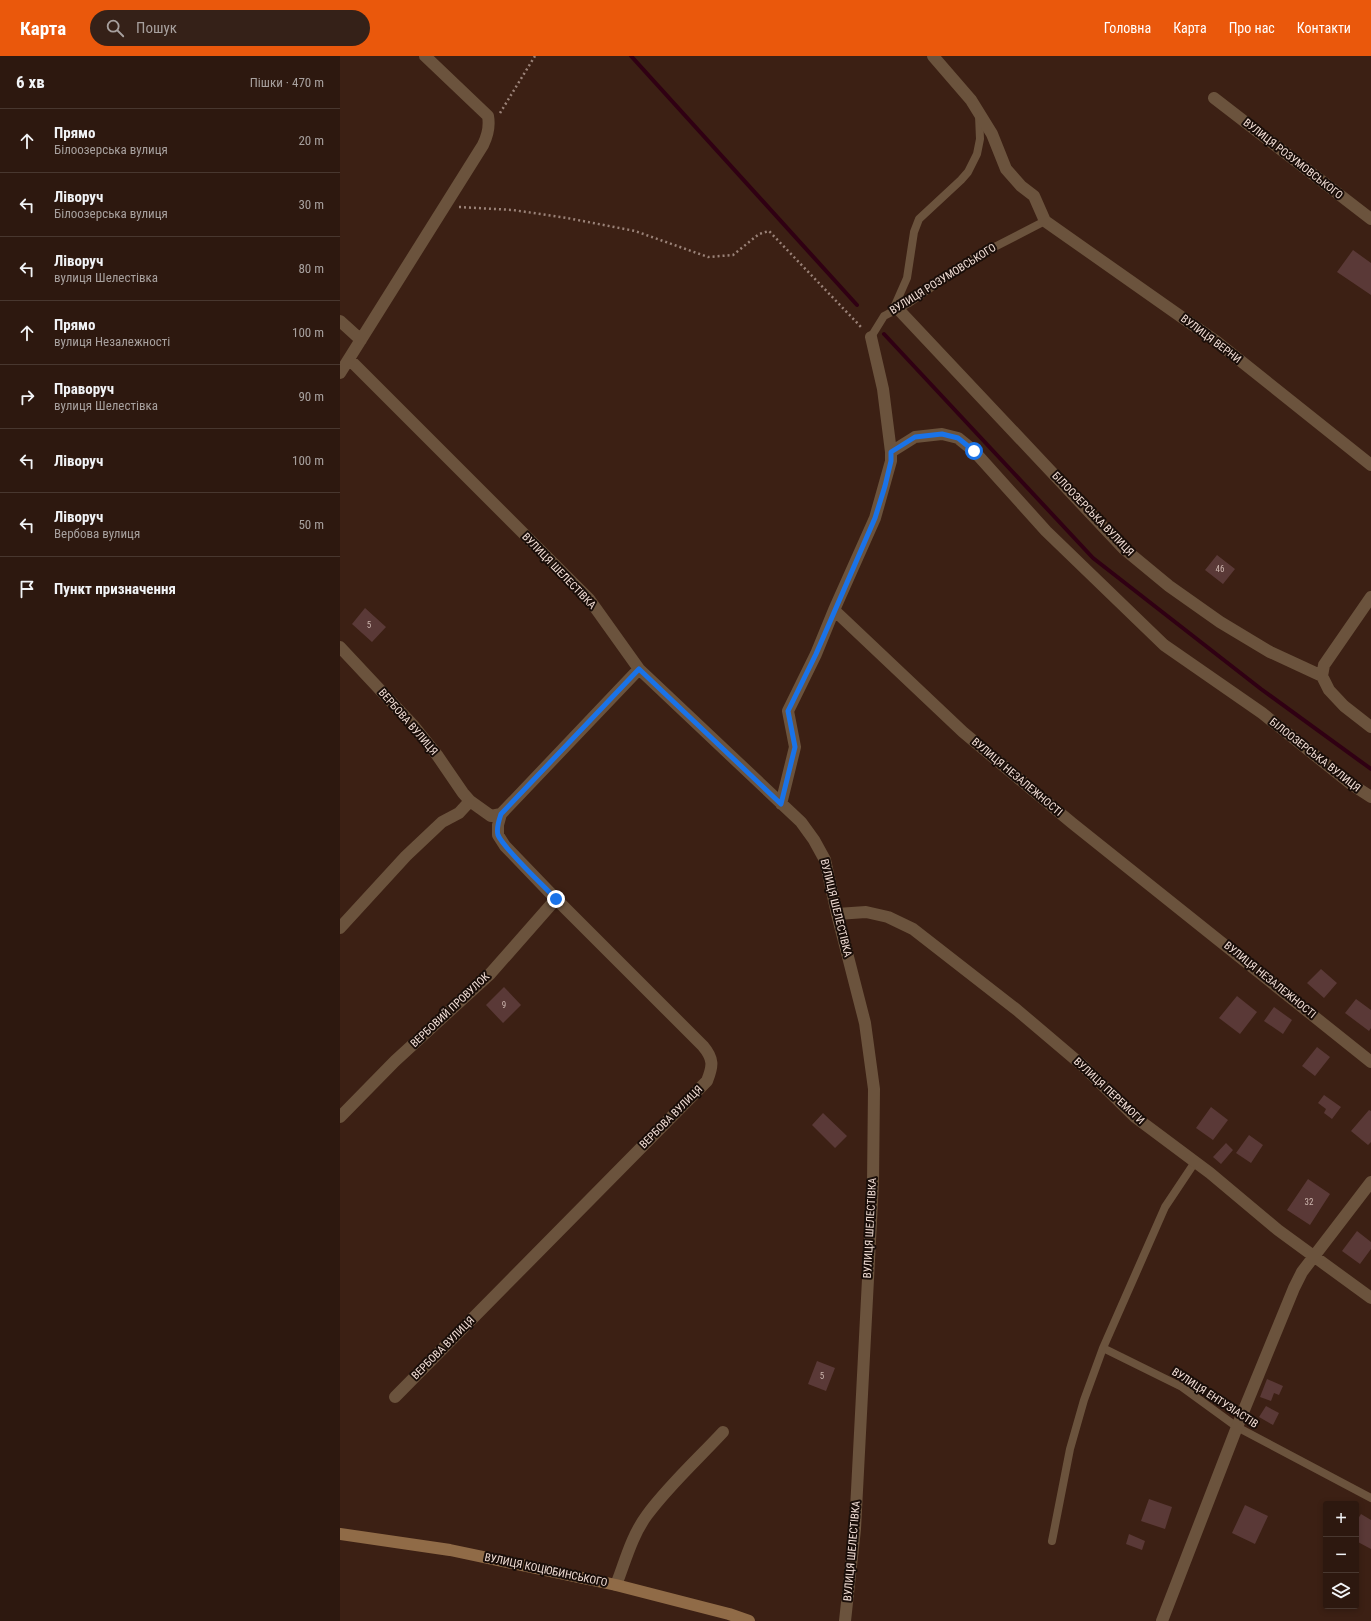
<!DOCTYPE html>
<html lang="uk">
<head>
<meta charset="utf-8">
<style>
	body { margin:0; font-family:"Roboto Condensed",sans-serif; background:#352118; color:#f1f3f6 }
	.controls { position:absolute; right:12px; bottom:12px; display:grid; overflow:hidden; border-radius:4px; box-shadow:0 2px 6px #0003 }
	.controls button { width:36px; height:36px; display:grid; place-items:center; padding:0; border:0; border-bottom:1px solid #48372f; background:#2d180f; color:#f1f3f6; font:20px sans-serif }
	.stop { position:absolute; width:12px; height:12px; margin:-9px; border:3px solid #1a73e8; border-radius:50%; background:#fff }
	.stop.end { background:#1a73e8; border-color:#fff; box-shadow:0 1px 4px #0008 }
	.list { margin:0; padding:0; list-style:none }
	h2 { display:flex; justify-content:space-between; align-items:center; height:52px; margin:0; padding:0 16px; font-size:17px }
	h2 small { font-size:13px; font-weight:400; color:#a7a09e }
	.list li { display:grid; grid-template-columns:26px 1fr auto; gap:12px; align-items:center; box-sizing:border-box; height:64px; padding:0 16px; border-top:1px solid #48372f }
	.list b { display:block; font-size:15px; white-space:nowrap }
	.list p { margin:0; font-size:13px; white-space:nowrap; color:#a7a09e }
	.list em { font-size:13px; font-style:normal; color:#a7a09e }
	.icon { flex:none; width:22px; height:22px; fill:none; stroke:currentColor; stroke-width:2; stroke-linecap:round; stroke-linejoin:round }
	.map { position:relative; flex:none; width:1031px; height:1565px; overflow:hidden }
	header { display:flex; align-items:center; gap:24px; box-sizing:border-box; height:56px; padding:0 20px; background:#ea580c; color:#fff }
	header strong { font-size:19px }
	nav { display:flex; gap:22px; margin-inline-start:auto; font-size:14px }
	.search { width:280px; height:36px; background:#352118; display:flex; align-items:center; gap:10px; box-sizing:border-box; padding:0 14px; border-radius:22px; color:#a7a09e; font-size:15px }
	main { display:flex }
	aside { flex:1; background:#2d180f }
	.map>svg:first-child { display:block }
	.lines { fill:none; stroke-linecap:round; stroke-linejoin:round }
	.stream { stroke:#300013; stroke-width:4 }
	.building { fill:#5a3937 }
	.path { stroke:#9a8278; stroke-width:2.5; stroke-dasharray:2 3; stroke-linecap:butt }
	.lane { stroke:#6b533d; stroke-width:8 }
	.street { stroke:#6b533d; stroke-width:12 }
	.secondary { stroke:#906b47; stroke-width:12 }
	.route { stroke:#1a73e8; stroke-width:5 }
	.labels { text-anchor:middle; dominant-baseline:central; stroke-width:4; stroke-linejoin:round; paint-order:stroke }
	.number-label { font-size:9px; fill:#ccb5ae }
	.street-label { font-size:11px; fill:#f2ded6; stroke:#1a0e09 }
</style>
</head>
<body>
<header>
<strong>Карта</strong>
<div class="search"><svg class="icon" aria-label="search" viewBox="0 0 24 24"><circle cx="10" cy="10" r="6"/><path d="M15 15l6 6"/></svg>Пошук</div>
<nav><a>Головна</a><a>Карта</a><a>Про нас</a><a>Контакти</a></nav>
</header>
<main>
<aside>
<h2>6 хв<small>Пішки · 470 m</small></h2>
<ul class="list">
<li><svg class="icon" aria-label="ahead" viewBox="0 0 24 24"><path d="M12 20V5M6 11l6-6 6 6"/></svg><div><b>Прямо</b><p>Білоозерська вулиця</p></div><em>20 m</em></li>
<li><svg class="icon" aria-label="left" viewBox="0 0 24 24"><path d="M17 20v-9H6M10 6l-5 5 5 5"/></svg><div><b>Ліворуч</b><p>Білоозерська вулиця</p></div><em>30 m</em></li>
<li><svg class="icon" aria-label="left" viewBox="0 0 24 24"><path d="M17 20v-9H6M10 6l-5 5 5 5"/></svg><div><b>Ліворуч</b><p>вулиця Шелестівка</p></div><em>80 m</em></li>
<li><svg class="icon" aria-label="ahead" viewBox="0 0 24 24"><path d="M12 20V5M6 11l6-6 6 6"/></svg><div><b>Прямо</b><p>вулиця Незалежності</p></div><em>100 m</em></li>
<li><svg class="icon" aria-label="right" viewBox="0 0 24 24"><path d="M7 20v-9h11M14 6l5 5-5 5"/></svg><div><b>Праворуч</b><p>вулиця Шелестівка</p></div><em>90 m</em></li>
<li><svg class="icon" aria-label="left" viewBox="0 0 24 24"><path d="M17 20v-9H6M10 6l-5 5 5 5"/></svg><div><b>Ліворуч</b></div><em>100 m</em></li>
<li><svg class="icon" aria-label="left" viewBox="0 0 24 24"><path d="M17 20v-9H6M10 6l-5 5 5 5"/></svg><div><b>Ліворуч</b><p>Вербова вулиця</p></div><em>50 m</em></li>
<li><svg class="icon" aria-label="arrive" viewBox="0 0 24 24"><path d="M6 21V4h12l-3 4 3 4H6"/></svg><div><b>Пункт призначення</b></div></li>
</ul>
</aside>
<div class="map">
<svg width="1031" height="1565" viewBox="0 0 1031 1565">
	<rect width="100%" height="100%" fill="#3c2014"/>
	<g class="lines">
		<path class="stream" d="M291 0 517 249
			M544 278 753 502 921 633 1031 713"/>
	</g>
	<path class="building" d="M1013 194 1031 207V239L997 216Z
		M877 499 895 513 883 528 865 514Z
		M25 552 46 571 32 586 12 568Z
		M981 913 997 927 984 942 967 927Z
		M164 931 181 949 163 967 146 949Z
		M897 940 917 956 900 978 879 962Z
		M1016 943 1031 954V972L1029 975 1005 957Z
		M934 951 952 964 943 978 924 965Z
		M977 991 990 1001 975 1020 962 1010Z
		M984 1039 1001 1051 992 1063 984 1057 986 1053 978 1047Z
		M871 1051 888 1064 873 1084 856 1072Z
		M1029 1054 1031 1055V1086L1028 1089 1011 1075Z
		M483 1057 507 1080 495 1092 472 1069Z
		M909 1079 923 1089 911 1107 896 1097Z
		M886 1087 893 1094 881 1108 873 1101Z
		M968 1123 990 1138 970 1169 947 1154Z
		M1017 1175 1031 1186V1193L1020 1208 1002 1195Z
		M477 1305 495 1312 486 1335 468 1328Z
		M927 1323 943 1330 939 1339 934 1337 931 1345 920 1341Z
		M926 1350 939 1357 933 1369 919 1361Z
		M809 1443 832 1451 825 1473 801 1465Z
		M905 1449 928 1460 915 1488 892 1477Z
		M1021 1458 1031 1464V1493L1016 1485V1466Z
		M789 1478 805 1485 802 1494 786 1488Z"/>
	<g class="lines">
		<path class="path" d="M160 57 195 0
			M119 151 173 154 227 162 295 175 368 201 393 199 419 178 429 175 522 272"/>
		<path class="lane" d="M552 256 567 222 574 176 579 163 621 124 628 116 637 98 640 83 639 59
			M531 281 544 260 569 247 635 201 705 165
			M855 1106 825 1151 763 1292 842 1331 897 1371 1031 1442
			M712 1485 730 1393 744 1344 763 1292"/>
		<path class="street" d="M593 0 631 44 652 78 666 113 681 130 694 140 705 165 877 286 1031 409
			M874 42 1031 163
			M558 253 783 492 829 530 880 566 930 596 982 620 989 634 1004 650 1031 671
			M0 265 21 284
			M9 303 249 543 299 613 461 766 474 784 485 804 497 858 525 967 534 1033 533 1127 515 1473 505 1565
			M0 317 143 89C148 79 150 71 148 60L85 0
			M551 396 575 381 602 378 618 382 634 395 706 475 824 589 922 657 1011 728 1031 741
			M494 554 535 462 551 405V396L543 333 531 281
			M0 591 73 669 97 699 123 737 130 745 151 760 161 758 158 769V779L165 790 216 843 363 990C374 1003 373 1010 367 1025L55 1341
			M982 620 984 609 1031 541
			M441 748 455 691 448 655 476 598 494 554 623 676 732 767 1031 1006
			M161 758 299 613
			M497 858 526 856 548 861 573 873 677 954 743 1010 795 1061 870 1117 938 1174 1031 1242
			M0 872 66 800 102 766 119 757 130 745
			M0 1061 55 1005 150 918 216 843
			M276 1529C285 1506 292 1479 307 1459 329 1429 358 1403 383 1376
			M822 1565 897 1371 954 1232 962 1216 1031 1126"/>
		<path class="secondary" d="M0 1478 110 1494 276 1529 389 1558 409 1565"/>
	</g>
	<g class="lines">
		<path class="route" d="M216 843C205 831 163 792 158 779 156 772 159 764 161 758L299 613 441 748 455 691 448 655 476 598 535 462 545 430 551 405V396L575 381 602 378 618 382 634 395"/>
	</g>
	<g class="labels">
		<g class="number-label">
			<text x="880" y="513">46</text>
			<text x="29" y="569">5</text>
			<text x="164" y="949">9</text>
			<text x="969" y="1146">32</text>
			<text x="482" y="1320">5</text>
		</g>
		<g class="street-label">
			<text transform="translate(953 103) rotate(38)">ВУЛИЦЯ РОЗУМОВСЬКОГО</text>
			<text transform="translate(603 223) rotate(-32)">ВУЛИЦЯ РОЗУМОВСЬКОГО</text>
			<text transform="translate(871 283) rotate(37)">ВУЛИЦЯ ВЕРНИ</text>
			<text transform="translate(753 458) rotate(46)">БІЛООЗЕРСЬКА ВУЛИЦЯ</text>
			<text transform="translate(219 515) rotate(46)">ВУЛИЦЯ ШЕЛЕСТІВКА</text>
			<text transform="translate(68 666) rotate(49)">ВЕРБОВА ВУЛИЦЯ</text>
			<text transform="translate(975 699) rotate(38)">БІЛООЗЕРСЬКА ВУЛИЦЯ</text>
			<text transform="translate(677 721) rotate(40)">ВУЛИЦЯ НЕЗАЛЕЖНОСТІ</text>
			<text transform="translate(496 852) rotate(76)">ВУЛИЦЯ ШЕЛЕСТІВКА</text>
			<text transform="translate(930 924) rotate(39)">ВУЛИЦЯ НЕЗАЛЕЖНОСТІ</text>
			<text transform="translate(110 954) rotate(-43)">ВЕРБОВИЙ ПРОВУЛОК</text>
			<text transform="translate(769 1035) rotate(43)">ВУЛИЦЯ ПЕРЕМОГИ</text>
			<text transform="translate(331 1061) rotate(-45)">ВЕРБОВА ВУЛИЦЯ</text>
			<text transform="translate(530 1172) rotate(-87)">ВУЛИЦЯ ШЕЛЕСТІВКА</text>
			<text transform="translate(103 1292) rotate(-45)">ВЕРБОВА ВУЛИЦЯ</text>
			<text transform="translate(875 1342) rotate(33)">ВУЛИЦЯ ЕНТУЗІАСТІВ</text>
			<text transform="translate(512 1495) rotate(-85)">ВУЛИЦЯ ШЕЛЕСТІВКА</text>
			<text transform="translate(206 1514) rotate(12)">ВУЛИЦЯ КОЦЮБИНСЬКОГО</text>
		</g>
	</g>
</svg>
<div class="controls">
<button>+</button>
<button>−</button>
<button><svg class="icon" aria-label="layers" viewBox="0 0 24 24"><path d="M12 4l9 5-9 5-9-5zM3 14l9 5 9-5"/></svg></button>
</div>
<div class="stop" style="left:634px;top:395px"></div>
<div class="stop end" style="left:216px;top:843px"></div>
</div>
</main>
</body>
</html>
